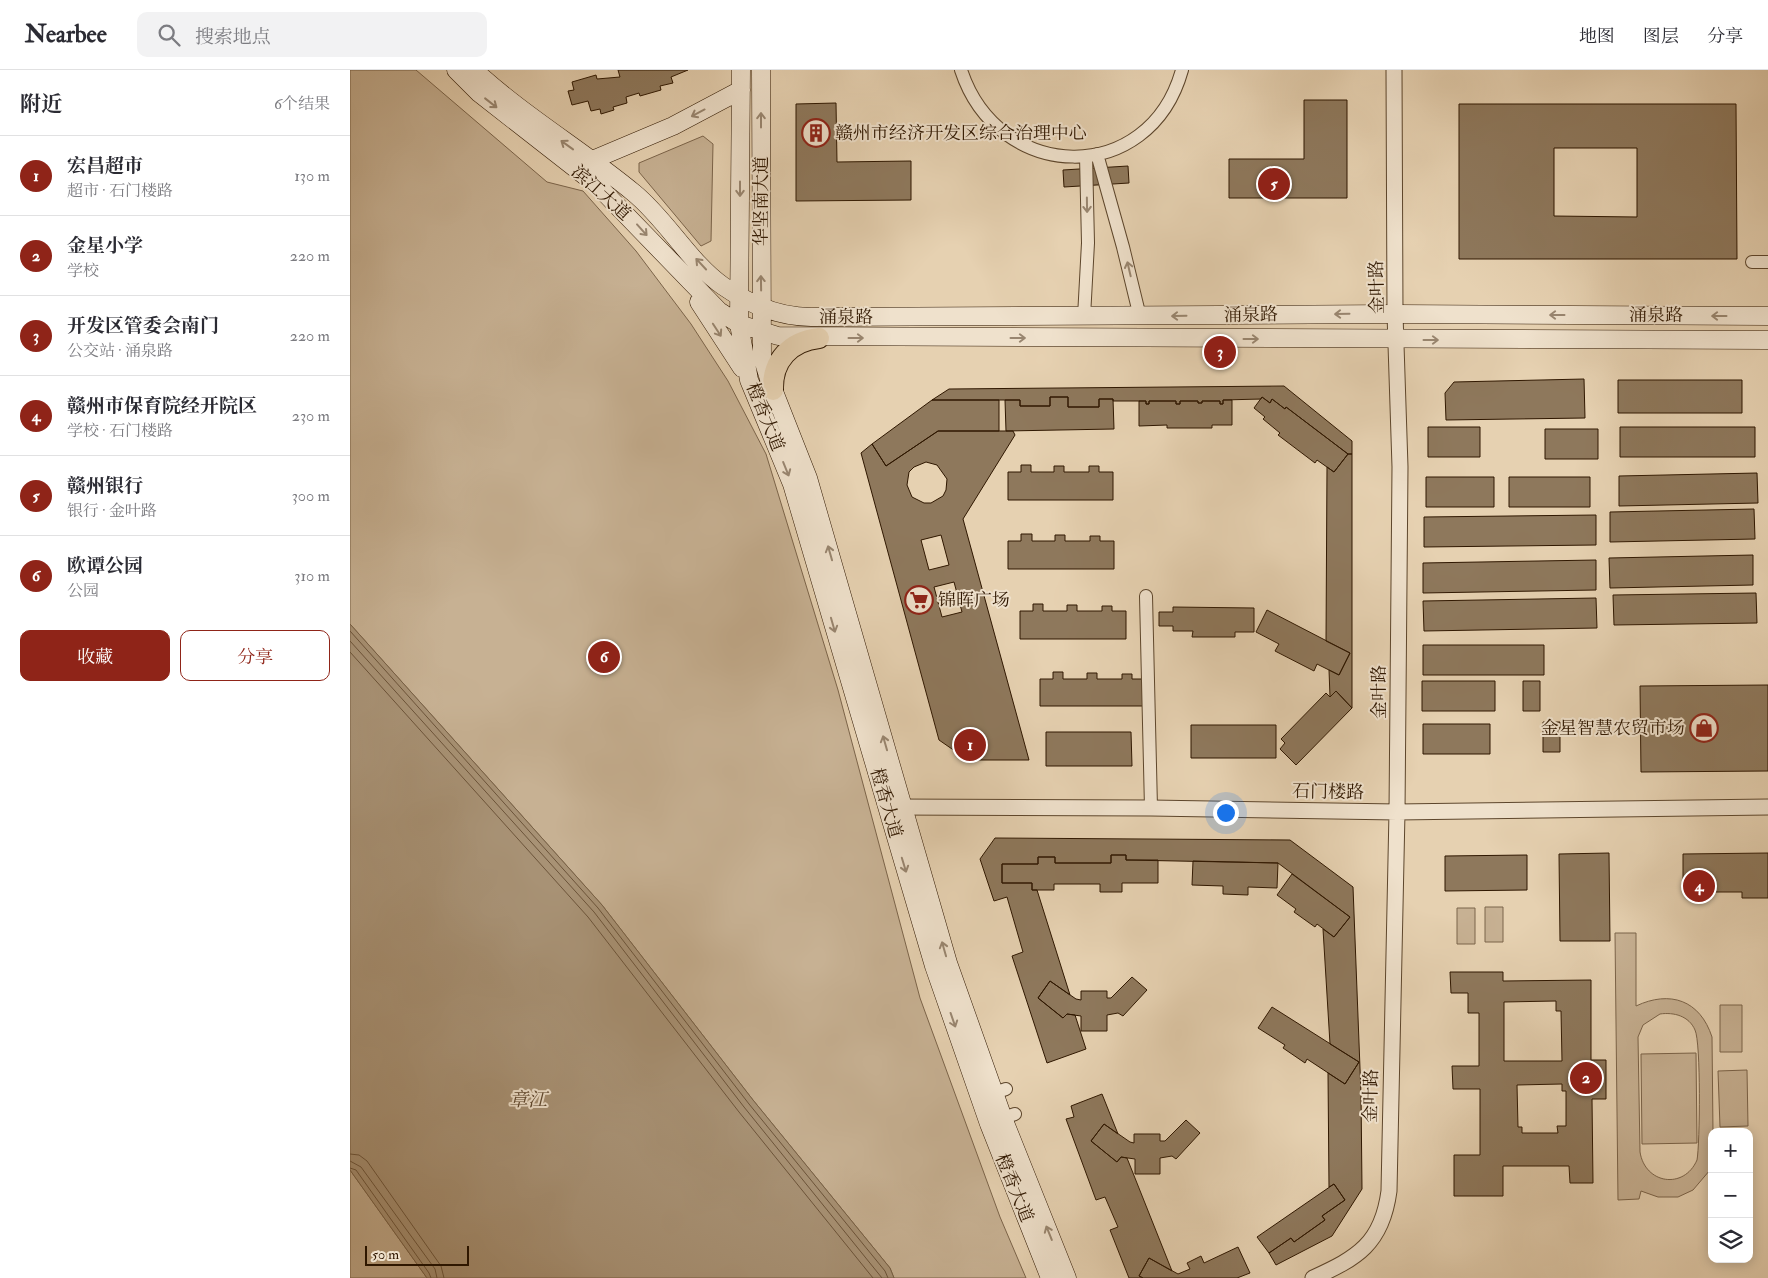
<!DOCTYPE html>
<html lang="zh">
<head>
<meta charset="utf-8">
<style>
	body { margin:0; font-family:"IM FELL Double Pica","Noto Serif SC",serif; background:#f2f2f3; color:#2b2b33 }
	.controls { position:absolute; right:15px; bottom:15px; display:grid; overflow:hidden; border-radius:10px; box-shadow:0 2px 12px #0003 }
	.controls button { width:45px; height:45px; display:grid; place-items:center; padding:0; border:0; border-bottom:1px solid #e1e1e2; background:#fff; color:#2b2b33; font:25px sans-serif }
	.scale { position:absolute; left:15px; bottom:12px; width:104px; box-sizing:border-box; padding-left:5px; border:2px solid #2f1700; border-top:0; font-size:14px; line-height:18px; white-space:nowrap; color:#2f1700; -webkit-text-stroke:4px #efe1cc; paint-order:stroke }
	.you { position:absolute; left:875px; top:742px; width:18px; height:18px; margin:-12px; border:4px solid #fff; border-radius:50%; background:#1a73e8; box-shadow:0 0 0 8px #1a73e833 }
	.badge { display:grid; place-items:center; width:32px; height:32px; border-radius:50%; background:#8f2418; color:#fff; font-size:16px; font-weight:700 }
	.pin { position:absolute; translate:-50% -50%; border:2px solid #fff; box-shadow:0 1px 5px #0006 }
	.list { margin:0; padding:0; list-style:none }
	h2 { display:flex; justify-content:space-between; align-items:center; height:65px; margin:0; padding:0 20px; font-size:21px }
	h2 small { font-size:16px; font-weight:400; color:#7c7c81 }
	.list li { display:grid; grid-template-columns:32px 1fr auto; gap:15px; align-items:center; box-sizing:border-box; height:80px; padding:0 20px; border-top:1px solid #e1e1e2 }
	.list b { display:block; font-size:19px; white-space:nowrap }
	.list p { margin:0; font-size:16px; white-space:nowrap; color:#7c7c81 }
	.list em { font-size:16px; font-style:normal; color:#7c7c81 }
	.actions { display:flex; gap:10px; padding:15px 20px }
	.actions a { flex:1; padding:11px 0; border:1px solid #8f2418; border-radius:10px; text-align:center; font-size:18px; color:#8f2418 }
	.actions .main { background:#8f2418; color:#fff }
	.icon { flex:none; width:28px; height:28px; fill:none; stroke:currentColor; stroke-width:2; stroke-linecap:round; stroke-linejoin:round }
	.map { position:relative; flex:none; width:1418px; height:1208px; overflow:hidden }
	header { display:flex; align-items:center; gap:30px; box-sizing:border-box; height:70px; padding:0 25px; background:#fff; border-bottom:1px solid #e1e1e2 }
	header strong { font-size:24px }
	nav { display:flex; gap:28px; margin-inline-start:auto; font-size:18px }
	.search { width:350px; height:45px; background:#f2f2f3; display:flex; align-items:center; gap:12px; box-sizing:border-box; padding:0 18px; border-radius:10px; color:#7c7c81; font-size:19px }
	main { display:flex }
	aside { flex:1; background:#fff }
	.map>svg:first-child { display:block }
	.green { fill:#c7b193; stroke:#7b644a; fill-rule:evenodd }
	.water { fill:#a89275; stroke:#786146 }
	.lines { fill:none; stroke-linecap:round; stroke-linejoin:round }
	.shore { stroke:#6c543a; stroke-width:1 }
	.building { fill:#8e785c; stroke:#2f1700; fill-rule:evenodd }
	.minor-casing { stroke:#5d462c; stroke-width:14 }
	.tertiary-casing { stroke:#5d462c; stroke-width:17 }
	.secondary-casing { stroke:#2f1700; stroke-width:19 }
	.primary-casing { stroke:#2f1700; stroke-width:22 }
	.minor { stroke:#efe1cc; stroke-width:12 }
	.tertiary { stroke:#efe1cc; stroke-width:15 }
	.secondary { stroke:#efe1cc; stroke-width:18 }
	.primary { stroke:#e6d1b1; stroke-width:20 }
	.oneway { stroke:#998670 }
	.labels { text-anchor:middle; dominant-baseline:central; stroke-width:4; stroke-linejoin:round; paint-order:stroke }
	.poi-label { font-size:18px; fill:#2f1700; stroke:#efe1cc; text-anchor:start }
	.street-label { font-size:18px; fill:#2f1700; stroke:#efe1cc }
	.water-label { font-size:19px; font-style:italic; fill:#5f482f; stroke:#efe1cc }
</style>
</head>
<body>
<header>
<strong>Nearbee</strong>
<div class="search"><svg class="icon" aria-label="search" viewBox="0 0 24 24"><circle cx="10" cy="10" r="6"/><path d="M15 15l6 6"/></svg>搜索地点</div>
<nav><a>地图</a><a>图层</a><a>分享</a></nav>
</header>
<main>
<aside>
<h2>附近<small>6个结果</small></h2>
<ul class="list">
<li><span class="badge">1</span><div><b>宏昌超市</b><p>超市 · 石门楼路</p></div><em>130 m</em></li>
<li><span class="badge">2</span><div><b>金星小学</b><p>学校</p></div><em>220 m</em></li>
<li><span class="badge">3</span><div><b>开发区管委会南门</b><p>公交站 · 涌泉路</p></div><em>220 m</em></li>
<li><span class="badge">4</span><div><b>赣州市保育院经开院区</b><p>学校 · 石门楼路</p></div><em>230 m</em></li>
<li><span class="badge">5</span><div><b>赣州银行</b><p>银行 · 金叶路</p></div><em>300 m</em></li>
<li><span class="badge">6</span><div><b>欧谭公园</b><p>公园</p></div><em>310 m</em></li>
</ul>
<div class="actions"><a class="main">收藏</a><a>分享</a></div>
</aside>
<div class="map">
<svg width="1418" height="1208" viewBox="0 0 1418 1208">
	<rect width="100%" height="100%" fill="#e6d1b1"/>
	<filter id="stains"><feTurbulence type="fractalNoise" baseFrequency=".004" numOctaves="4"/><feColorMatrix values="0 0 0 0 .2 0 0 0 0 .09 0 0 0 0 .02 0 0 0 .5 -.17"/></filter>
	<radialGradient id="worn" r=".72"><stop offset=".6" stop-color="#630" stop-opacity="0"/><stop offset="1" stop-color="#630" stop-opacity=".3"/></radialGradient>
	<path class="green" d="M0 0H66L197 112 233 121 286 181 341 254 378 311 416 384 488 620 570 928 650 1147 676 1208H544L540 1198 403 1030 252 835 0 554Z
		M353 66 363 74 361 171 351 176 289 102V93Z
		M1135 837H1153V872H1135Z
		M1107 838H1125V874H1107Z
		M1265 863H1286V936C1320 920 1350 930 1362 967L1363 1062 1360 1100 1343 1120 1328 1127H1308L1291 1121 1289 1129 1268 1130ZM1310 944C1324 942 1339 946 1345 960 1351 972 1350 1074 1347 1090 1334 1120 1295 1114 1290 1082L1288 967 1293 955Z
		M1370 935H1392V982H1370Z
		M1346 983 1347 1073 1292 1074 1291 984Z
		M1397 1000 1398 1056 1370 1057 1368 1001Z
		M0 1100 77 1208H0Z"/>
	<path class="water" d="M0 554 252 835 403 1030 540 1198 544 1208H77L0 1100Z"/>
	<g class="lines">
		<path class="shore" d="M0 561 248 838 399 1034 535 1201 538 1208
			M0 571 244 842 394 1037 532 1208
			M0 582 238 847 389 1042 523 1208
			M0 1084 9 1085 17 1091 91 1196 94 1208
			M0 1091 11 1097 85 1199 87 1208
			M0 1098 6 1100 79 1203 81 1208"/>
	</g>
	<path class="building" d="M268 0H338L321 7 323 13 310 16 311 20 290 26 289 23 276 27 277 33 263 37 264 40 251 44 250 39 241 41 238 31 222 35 218 21 224 20 222 12 246 5 247 9 270 7Z
		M954 30H997V128H879V89H954Z
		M486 33 487 92 561 91V130L446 131V34Z
		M1109 34H1386L1387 189H1109ZM1204 78H1287V147L1204 146Z
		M778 96 779 113 714 117 713 100Z
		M1234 309 1235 348 1096 350 1095 323 1104 312Z
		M1268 310H1392V343H1268Z
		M934 316 1002 371V384H998L936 337 935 339 922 329 920 333 912 327 911 329 873 330V334H870V331H852V333H848V331H830V334H826V331H799V334H796V331H763V329H749V337H718V327H700V336H670V330H582L599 319Z
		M700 327H718V337H749V329H763L764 359 656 361 655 330H670V336H700Z
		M912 327 920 333 922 329 935 339 936 337 998 384 984 402 967 390 965 393 928 365 930 363 913 349 915 347 904 338Z
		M582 330H649V361H588L536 396 522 374Z
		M873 330H882V355H862V358H817V355L789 356V331H796V334H799V331H826V334H830V331H848V333H852V331H870V334H873Z
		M1078 357H1130V387H1078Z
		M1270 357H1405V387H1270Z
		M1195 359H1248V389H1195Z
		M588 361H663L665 365 613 449 679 690H627L615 688 589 670 511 383 522 374 536 396ZM576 392 587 395 597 409 596 420 593 426 581 433H574L562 427 557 415 559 402 564 397ZM591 465 599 495 579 500 571 470ZM604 512 612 542 592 547 584 517Z
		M998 384H1002V638L986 621 980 627 979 600 989 605 1000 583 976 571 977 397 984 402Z
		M671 395H681V402H704V396H714V402H739V396H749V402H763V430H658V402H671Z
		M1407 403 1408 433 1269 436V406Z
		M1076 407H1144V437H1076Z
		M1159 407H1240V437H1159Z
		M1404 439 1405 469 1260 472V442Z
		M1246 445V475L1074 477V447Z
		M671 464H682V471H705V465H715V471H740V466H750V471H764V499H658V471H671Z
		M1403 485V515L1260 518 1259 488Z
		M1246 490V520L1073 523V493Z
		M1406 523 1407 553 1264 555 1263 525Z
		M1246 528 1247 558 1074 561 1073 531Z
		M683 534H693V541H717V535H727V541H752V536H762V541H776V569H670V541H683Z
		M823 537 904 538V562H885V567H842L843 561H823V556H809V542H823Z
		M917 540 1000 583 989 605 967 594 964 601 925 581 929 574 906 562Z
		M1073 575H1194V605H1073Z
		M703 602H713V609H737V603H747V609H772V604H782V609H796V636H690V609H703Z
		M1072 611H1145V641H1072Z
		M1173 611H1190V641H1173Z
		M1418 615V701L1291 702 1290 616Z
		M986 621 1002 638 946 695 930 679 935 673 931 669 976 623 980 627Z
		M1193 652H1210V682H1193Z
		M1073 654H1140V684H1073Z
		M841 655H926V688H841Z
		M696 662H781L782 696H696Z
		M645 768 940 770 1003 817 1011 1024 1012 1119 982 1166 926 1195 919 1183 941 1168 944 1172 975 1150 972 1146 995 1130 984 1114 979 1117 978 1003 995 1014 1009 992 980 974 973 859 984 867 1000 847 928 793 776 790V785H761V793H705V787H688V794H652V813H682V820H687L720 925 700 911 688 928 713 948 717 944 725 945 736 979 697 993 662 886 673 882 657 827 644 831 630 789Z
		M1259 783 1260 871H1210L1209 784Z
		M1418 783V828H1392V822H1333V784Z
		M761 785H776V790H808V813H772V822H750V814H704V820H682V813H652V794H688V787H705V793H761Z
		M1177 785V820L1095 821V786Z
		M843 791 928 793 927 818 898 817V825L873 824V816L842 815Z
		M942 804 1000 847 984 867 967 854 965 857 944 842 946 839 927 825Z
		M1100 902H1153V911L1241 910V990H1256V1029H1242L1243 1113H1220L1219 1096H1153V1126H1104V1085H1130V1019H1103L1102 996H1129V943H1118V923H1101ZM1206 931V941H1211L1212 991H1154V932ZM1212 1014V1021H1216V1056H1207L1208 1063H1172V1057H1168L1167 1015Z
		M782 907 797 920 773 946 768 943 757 945V961H731V946L717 944 713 948 688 928 700 911 726 929 731 930V921H757V928H761Z
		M922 937 1009 992 995 1014 957 989 955 993 933 978 935 975 908 958Z
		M752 1024 768 1064 754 1054 741 1071 767 1092 771 1087 777 1088 822 1201 799 1188 789 1206 793 1208H779L760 1160 768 1157 755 1127 746 1130 716 1049 724 1047 721 1036Z
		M836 1050 850 1063 826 1089 822 1086 810 1088V1104H785V1089L771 1087 767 1092 741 1071 754 1054 780 1072 784 1073V1064H810V1071H815Z
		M984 1114 995 1130 972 1146 975 1150 944 1172 941 1168 919 1183 907 1167Z
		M888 1177 900 1203 887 1208H793L789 1206 799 1188 828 1204 840 1199 837 1193 851 1186 854 1193Z"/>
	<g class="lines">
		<defs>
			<path id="minor" d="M611 0C648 113 799 118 832 0
				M747 84 773 177 790 247
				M1402 192H1418
				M734 247 738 173 736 86
				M796 526 801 738
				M644 1023 656 1019
				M653 1048 665 1044"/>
			<path id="tertiary" d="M542 737 801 738 1047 742 1418 737
				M963 1208C1007 1188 1032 1174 1039 1121L1047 742 1050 397 1045 244 1044 0"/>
			<path id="secondary" d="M106 0 129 23 248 116 369 241 389 254 428 266 1418 270
				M124 0C174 46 232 80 284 123 316 149 340 193 373 216 399 234 430 247 461 247L1045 244 1418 246
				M391 0 389 254 399 310 442 414 584 896 639 1054 700 1208
				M411 0 412 286 419 309 458 408 598 893 653 1048 717 1208
				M240 91 323 56 391 20
				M349 232 392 298"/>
			<path id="primary" d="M423 320C422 290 441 271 469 268"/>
		</defs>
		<use href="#minor" class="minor-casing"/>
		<use href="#tertiary" class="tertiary-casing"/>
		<use href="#secondary" class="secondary-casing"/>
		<use href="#primary" class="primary-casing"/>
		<use href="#minor" class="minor"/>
		<use href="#tertiary" class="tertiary"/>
		<use href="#secondary" class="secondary"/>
		<use href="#primary" class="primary"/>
	</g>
	<defs><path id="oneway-shaft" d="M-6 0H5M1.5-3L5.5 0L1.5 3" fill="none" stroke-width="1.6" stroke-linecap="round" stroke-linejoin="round" transform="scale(1.25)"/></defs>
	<g class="oneway">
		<use href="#oneway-shaft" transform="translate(141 33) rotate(38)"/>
		<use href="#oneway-shaft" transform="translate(348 43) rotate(152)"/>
		<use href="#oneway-shaft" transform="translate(411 50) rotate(-90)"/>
		<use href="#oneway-shaft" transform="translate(217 75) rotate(-144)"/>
		<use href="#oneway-shaft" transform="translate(390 119) rotate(90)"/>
		<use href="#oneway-shaft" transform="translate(737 135) rotate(89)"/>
		<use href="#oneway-shaft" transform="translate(292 160) rotate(48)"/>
		<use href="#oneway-shaft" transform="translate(351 194) rotate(-133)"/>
		<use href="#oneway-shaft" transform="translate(779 199) rotate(-103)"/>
		<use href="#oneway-shaft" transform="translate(411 213) rotate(-91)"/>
		<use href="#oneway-shaft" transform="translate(992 244) rotate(179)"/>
		<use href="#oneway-shaft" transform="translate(1207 245) rotate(-180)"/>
		<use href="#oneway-shaft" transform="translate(829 246) rotate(179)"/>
		<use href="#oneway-shaft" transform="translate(1369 246) rotate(-180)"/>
		<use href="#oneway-shaft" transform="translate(367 260) rotate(57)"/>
		<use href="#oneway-shaft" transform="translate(506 268)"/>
		<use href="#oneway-shaft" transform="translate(668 268)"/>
		<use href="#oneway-shaft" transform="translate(901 269)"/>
		<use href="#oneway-shaft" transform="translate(1081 270)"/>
		<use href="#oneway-shaft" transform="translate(436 399) rotate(68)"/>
		<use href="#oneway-shaft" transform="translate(480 483) rotate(-106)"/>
		<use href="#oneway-shaft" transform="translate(483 555) rotate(74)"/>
		<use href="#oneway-shaft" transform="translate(535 673) rotate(-106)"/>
		<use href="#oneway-shaft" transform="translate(554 795) rotate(73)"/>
		<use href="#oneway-shaft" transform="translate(594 879) rotate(-106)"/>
		<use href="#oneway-shaft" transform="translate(603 950) rotate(71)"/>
		<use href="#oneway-shaft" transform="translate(699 1163) rotate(-112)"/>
	</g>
	<defs>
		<symbol id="building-ring" viewBox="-11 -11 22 22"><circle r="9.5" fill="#efe1cc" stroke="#8f2418" stroke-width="1.5"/><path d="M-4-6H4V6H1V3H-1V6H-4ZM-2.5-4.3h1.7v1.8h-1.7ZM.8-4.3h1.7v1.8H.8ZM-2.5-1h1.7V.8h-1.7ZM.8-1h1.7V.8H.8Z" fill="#8f2418"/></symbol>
		<symbol id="supermarket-ring" viewBox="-11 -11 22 22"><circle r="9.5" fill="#efe1cc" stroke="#8f2418" stroke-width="1.5"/><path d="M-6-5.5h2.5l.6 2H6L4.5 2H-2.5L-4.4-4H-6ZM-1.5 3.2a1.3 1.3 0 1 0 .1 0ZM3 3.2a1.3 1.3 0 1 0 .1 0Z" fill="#8f2418"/></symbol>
		<symbol id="shop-ring" viewBox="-11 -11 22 22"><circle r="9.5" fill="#efe1cc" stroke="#8f2418" stroke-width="1.5"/><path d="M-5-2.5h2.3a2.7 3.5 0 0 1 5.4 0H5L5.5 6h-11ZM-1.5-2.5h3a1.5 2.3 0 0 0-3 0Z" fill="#8f2418"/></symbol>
	</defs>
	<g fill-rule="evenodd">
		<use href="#building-ring" x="450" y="47" width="32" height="32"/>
		<use href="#supermarket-ring" x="553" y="514" width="32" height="32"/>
		<use href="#shop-ring" x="1338" y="642" width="32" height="32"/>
	</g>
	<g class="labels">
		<g class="poi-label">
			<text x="485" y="63">赣州市经济开发区综合治理中心</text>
			<text x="588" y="530">锦晖广场</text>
			<text x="1335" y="658" text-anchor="end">金星智慧农贸市场</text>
		</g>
		<g class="street-label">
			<text transform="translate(251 123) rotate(42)">滨江大道</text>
			<text transform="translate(411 131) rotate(-90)">华坚南大道</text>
			<text transform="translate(1027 217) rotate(-91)">金叶路</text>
			<text transform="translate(901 245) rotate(-1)">涌泉路</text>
			<text x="1306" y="245">涌泉路</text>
			<text x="496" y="247">涌泉路</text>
			<text transform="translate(415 347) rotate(68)">橙香大道</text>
			<text transform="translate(1029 622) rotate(-90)">金叶路</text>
			<text transform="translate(978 722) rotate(1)">石门楼路</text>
			<text transform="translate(536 733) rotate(74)">橙香大道</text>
			<text transform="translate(1021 1026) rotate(-89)">金叶路</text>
			<text transform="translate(664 1118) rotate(68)">橙香大道</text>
		</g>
		<g class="water-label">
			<text x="178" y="1030">章江</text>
		</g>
	</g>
	<rect width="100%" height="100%" filter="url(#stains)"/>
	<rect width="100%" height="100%" fill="url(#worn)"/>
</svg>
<div class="controls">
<button>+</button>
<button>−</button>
<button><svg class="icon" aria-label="layers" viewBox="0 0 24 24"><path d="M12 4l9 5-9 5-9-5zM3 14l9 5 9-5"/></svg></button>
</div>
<div class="scale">50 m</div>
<div class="you"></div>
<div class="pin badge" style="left:620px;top:675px">1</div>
<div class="pin badge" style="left:1236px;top:1008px">2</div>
<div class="pin badge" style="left:870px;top:282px">3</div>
<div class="pin badge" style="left:1349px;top:816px">4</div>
<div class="pin badge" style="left:924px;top:114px">5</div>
<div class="pin badge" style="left:254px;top:587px">6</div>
</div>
</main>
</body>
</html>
